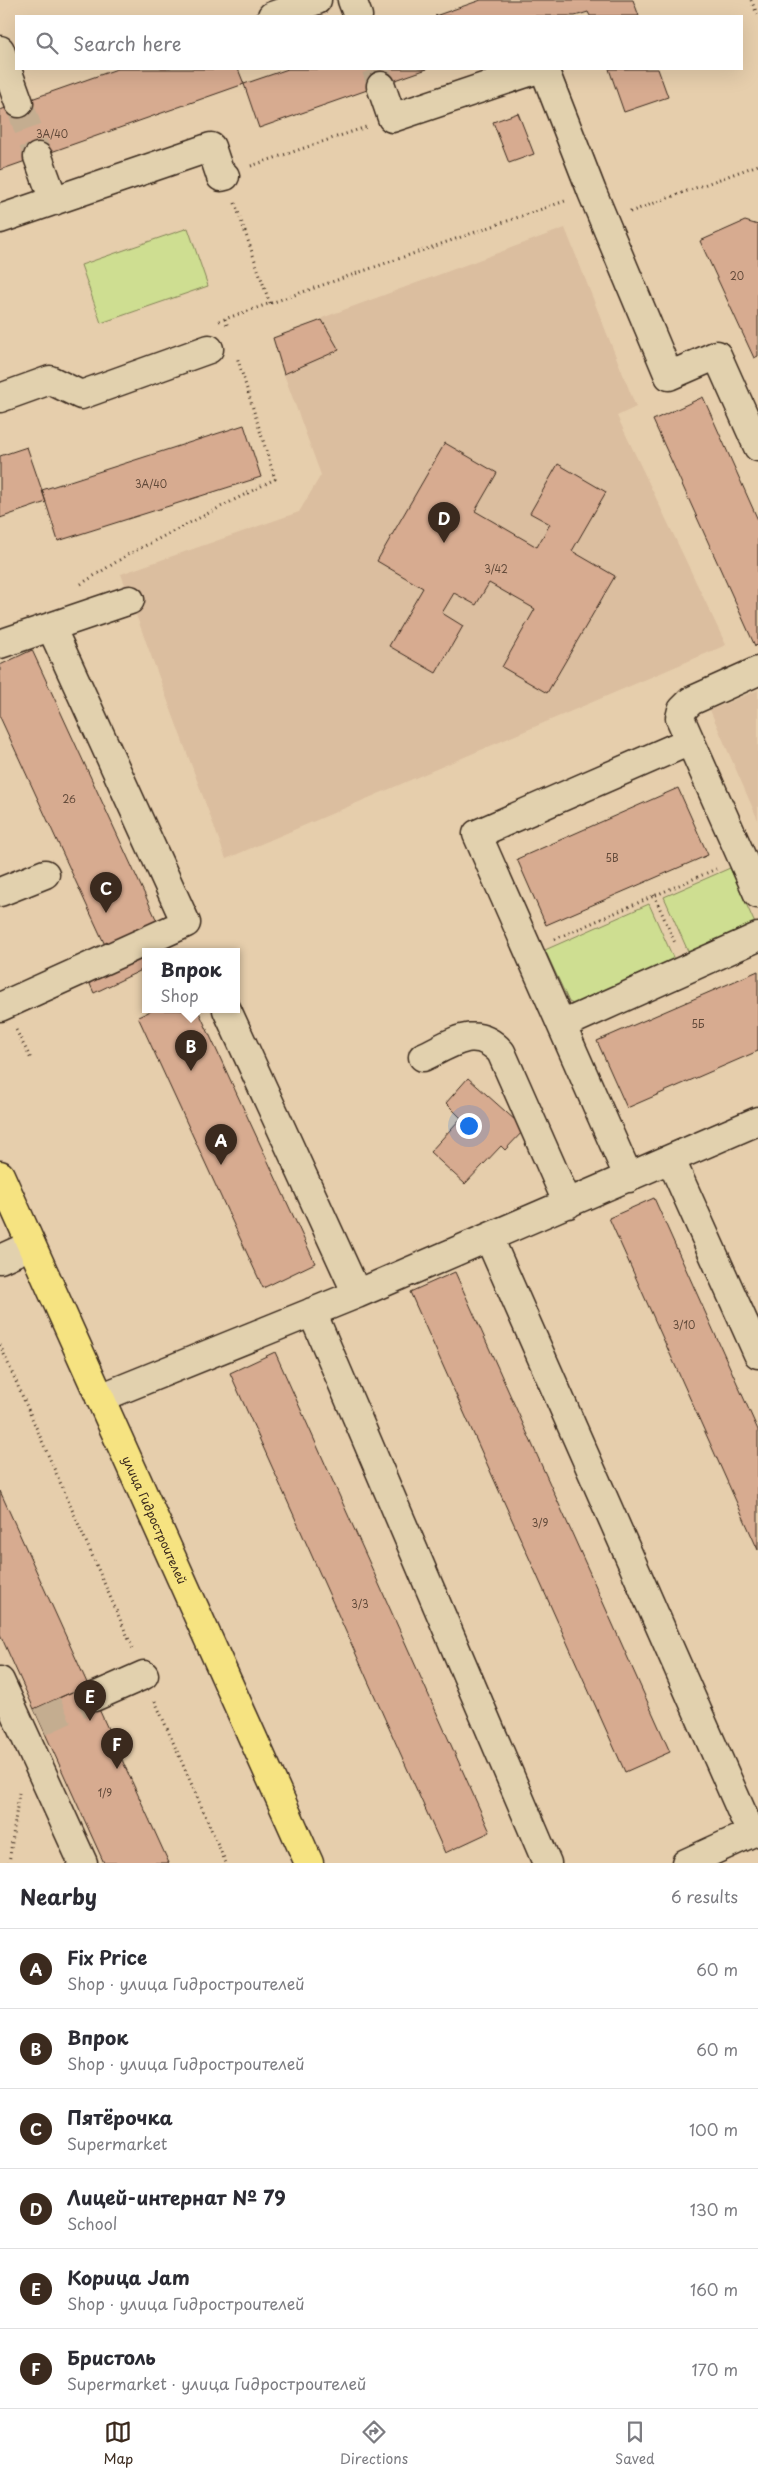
<!DOCTYPE html>
<html lang="en">
<head>
<meta charset="utf-8">
<style>
	body { margin:0; font-family:"Playpen Sans",sans-serif; background:#f2f2f3; color:#2b2b33 }
	.you { position:absolute; left:468px; top:1125px; width:18px; height:18px; margin:-12px; border:4px solid #fff; border-radius:50%; background:#1a73e8; box-shadow:0 0 0 8px #1a73e833 }
	.badge { display:grid; place-items:center; width:32px; height:32px; border-radius:50%; background:#3b2a1e; color:#fff; font-size:16px; font-weight:700 }
	.pin { position:absolute; translate:-50% -41px; filter:drop-shadow(0 1px 2px #0008) }
	.pin::after { content:''; position:absolute; top:26px; width:18px; height:15px; background:inherit; clip-path:polygon(0 0,100% 0,50% 100%) }
	.popup { position:absolute; left:142px; top:948px; width:98px; height:65px; box-sizing:border-box; display:grid; place-content:center; border-radius:0px; background:#fff; filter:drop-shadow(0 1px 4px #0005); font-size:16px; white-space:nowrap; color:#7c7c81 }
	.popup b { font-size:19px; color:#2b2b33 }
	.popup::after { content:''; position:absolute; left:50%; top:100%; margin-left:-10px; border:10px solid transparent; border-top-color:#fff }
	.list { margin:0; padding:0; list-style:none }
	h2 { display:flex; justify-content:space-between; align-items:center; height:65px; margin:0; padding:0 20px; font-size:21px }
	h2 small { font-size:16px; font-weight:400; color:#7c7c81 }
	.list li { display:grid; grid-template-columns:32px 1fr auto; gap:15px; align-items:center; box-sizing:border-box; height:80px; padding:0 20px; border-top:1px solid #e1e1e2 }
	.list b { display:block; font-size:19px; white-space:nowrap }
	.list p { margin:0; font-size:16px; white-space:nowrap; color:#7c7c81 }
	.list em { font-size:16px; font-style:normal; color:#7c7c81 }
	.icon { flex:none; width:28px; height:28px; fill:none; stroke:currentColor; stroke-width:2; stroke-linecap:round; stroke-linejoin:round }
	.map { position:relative; flex:none; width:758px; height:1863px; overflow:hidden }
	.search { position:absolute; background:#fff; box-shadow:0 5px 20px #0002; left:15px; right:15px; top:15px; height:55px; display:flex; align-items:center; gap:12px; box-sizing:border-box; padding:0 18px; border-radius:0px; color:#7c7c81; font-size:19px }
	.sheet { height:545px; background:#fff }
	nav { display:flex; justify-content:space-around; align-items:center; box-sizing:border-box; height:70px; border-top:1px solid #e1e1e2; background:#fff; font-size:14px; color:#7c7c81 }
	nav a { display:grid; justify-items:center; gap:2px }
	nav .on { color:#3b2a1e }
	.map>svg:first-child { display:block }
	.built { fill:#dbbe9f }
	.green { fill:#cede91; stroke:#848458 }
	.building { fill:#d7ab90; stroke:#3b2a1e }
	.lines { fill:none; stroke-linecap:round; stroke-linejoin:round }
	.minor-tunnel { stroke:#c4ad90; stroke-width:28; stroke-dasharray:28 14; stroke-linecap:butt }
	.minor-casing { stroke:#3b2a1e; stroke-width:31 }
	.major-casing { stroke:#3b2a1e; stroke-width:31 }
	.path { stroke:#3b2a1e; stroke-width:3; stroke-dasharray:1 4; stroke-linecap:butt }
	.minor { stroke:#e2d1ae; stroke-width:28 }
	.major { stroke:#f6e381; stroke-width:28 }
	.labels { text-anchor:middle; dominant-baseline:central; stroke-width:4; stroke-linejoin:round; paint-order:stroke }
	.number-label { font-size:10px; fill:#624a3a }
	.street-label { font-size:12px; fill:#3b2a1e; stroke:#e2d1ae }
</style>
</head>
<body>
<div class="map">
<svg width="758" height="1863" viewBox="0 0 758 1863">
	<rect width="100%" height="100%" fill="#e6ceac"/>
	<filter id="ink" filterUnits="userSpaceOnUse"><feTurbulence type="fractalNoise" baseFrequency=".02" numOctaves="2"/><feDisplacementMap in="SourceGraphic" scale="10" xChannelSelector="R" yChannelSelector="G"/><feConvolveMatrix kernelMatrix="1 2 1 2 8 2 1 2 1" color-interpolation-filters="sRGB"/></filter>
	<g filter="url(#ink)">
		<path class="built" d="M565 228 636 407 617 416 726 645 226 859 121 574 299 512 321 475 278 358 280 355 273 338 322 320V318Z
			M758 690V820L710 710Z"/>
		<path class="green" d="M188 228 208 286 101 323 81 265Z
			M730 868 757 928 691 958 664 897Z
			M649 904 676 964 575 1005 569 1002 545 950Z"/>
		<path class="building" d="M481 0H633L639 16H590L588 12 575 16H435Z
			M117 69H238L244 84 0 170V110Z
			M288 69H427L259 128 244 84Z
			M609 69H658L668 97 624 112Z
			M518 113 534 154 509 163 493 122Z
			M745 221 758 225V356L754 358 700 241Z
			M322 320 339 350 284 374 273 338Z
			M703 397 758 520V645L755 646 653 420Z
			M244 425 261 477 58 541 42 490Z
			M445 443 497 473 475 511 537 547 550 524 530 513 558 464 606 492 572 551 615 576 547 693 502 667 535 609 489 583 476 605 454 593 442 613 463 626 436 673 389 646 423 588 377 561Z
			M27 447 46 502 0 518V456Z
			M32 650 157 921 105 945 0 717V665Z
			M678 788 708 855 546 925 517 859Z
			M163 937 170 952H146V968L94 993 85 973Z
			M758 971V1051L627 1108 597 1041Z
			M153 1010H198L315 1263 263 1288 138 1017Z
			M468 1078 525 1129 505 1150 501 1146 465 1184 430 1152 461 1118 446 1103Z
			M654 1198 758 1430V1550L609 1218Z
			M455 1272 670 1752 625 1772 410 1292Z
			M275 1352 490 1832 445 1853 230 1373Z
			M0 1491 88 1685 34 1709 0 1634Z
			M88 1685 169 1863H104L34 1709Z"/>
		<g class="lines">
			<path class="minor-tunnel" d="M376 69 381 86
				M19 103 38 157
				M40 1722 94 1697"/>
			<defs>
				<path id="minor" d="M352 0 358 16
					M272 16 317 0
					M0 50 19 103
					M544 69 592 192 669 376 717 355 758 447
					M381 86 392 118 538 69
					M38 157 54 201
					M0 219 211 147 221 177 225 176
					M0 398 50 380 81 395 209 349
					M0 644 130 600
					M758 671 691 701 682 710 680 718 758 894
					M0 892 45 874
					M0 1007 186 923 51 627
					M227 1010 357 1294
					M562 1025 758 937
					M423 1057C452 1044 475 1023 501 1052L568 1204
					M671 1160 758 1354
					M629 1178 477 834 690 741
					M489 1238 751 1833
					M0 1259 31 1245
					M312 1312 547 1863
					M100 1398 357 1294 758 1121
					M0 1681 83 1863
					M94 1697 144 1675
					M686 1863 758 1830"/>
				<g id="major">
					<path id="s1" d="M0 1175 309 1863"/>
				</g>
			</defs>
			<use href="#minor" class="minor-casing"/>
			<use href="#major" class="major-casing"/>
			<path class="path" d="M751 0 758 16
				M251 166 366 127
				M235 203 270 304
				M630 212 758 165
				M225 319 228 327
				M219 321 565 201
				M81 584 129 554 275 479 237 357
				M654 895 675 943
				M555 939 716 869
				M16 1030 31 1059
				M0 1345 133 1649
				M155 1701 226 1863
				M9 1863 19 1793"/>
			<use href="#minor" class="minor"/>
			<use href="#major" class="major"/>
		</g>
	</g>
	<g class="labels">
		<g class="number-label">
			<text x="52" y="133">3А/40</text>
			<text x="737" y="275">20</text>
			<text x="151" y="483">3А/40</text>
			<text x="496" y="568">3/42</text>
			<text x="69" y="798">26</text>
			<text x="612" y="857">5В</text>
			<text x="698" y="1023">5Б</text>
			<text x="684" y="1324">3/10</text>
			<text x="540" y="1522">3/9</text>
			<text x="360" y="1603">3/3</text>
			<text x="105" y="1792">1/9</text>
		</g>
		<g class="street-label">
			<text stroke="none"><textPath href="#s1" startOffset="378">улица Гидростроителей</textPath></text>
		</g>
	</g>
</svg>
<div class="you"></div>
<div class="pin badge" style="left:221px;top:1165px">A</div>
<div class="pin badge" style="left:191px;top:1071px">B</div>
<div class="popup"><b>Впрок</b>Shop</div>
<div class="pin badge" style="left:106px;top:913px">C</div>
<div class="pin badge" style="left:444px;top:543px">D</div>
<div class="pin badge" style="left:90px;top:1721px">E</div>
<div class="pin badge" style="left:117px;top:1769px">F</div>
<div class="search"><svg class="icon" aria-label="search" viewBox="0 0 24 24"><circle cx="10" cy="10" r="6"/><path d="M15 15l6 6"/></svg>Search here</div>
</div>
<section class="sheet">
<h2>Nearby<small>6 results</small></h2>
<ul class="list">
<li><span class="badge">A</span><div><b>Fix Price</b><p>Shop · улица Гидростроителей</p></div><em>60 m</em></li>
<li><span class="badge">B</span><div><b>Впрок</b><p>Shop · улица Гидростроителей</p></div><em>60 m</em></li>
<li><span class="badge">C</span><div><b>Пятёрочка</b><p>Supermarket</p></div><em>100 m</em></li>
<li><span class="badge">D</span><div><b>Лицей-интернат № 79</b><p>School</p></div><em>130 m</em></li>
<li><span class="badge">E</span><div><b>Корица Jam</b><p>Shop · улица Гидростроителей</p></div><em>160 m</em></li>
<li><span class="badge">F</span><div><b>Бристоль</b><p>Supermarket · улица Гидростроителей</p></div><em>170 m</em></li>
</ul>
</section>
<nav>
<a class="on"><svg class="icon" aria-label="map" viewBox="0 0 24 24"><path d="M3 6l6-2 6 2 6-2v14l-6 2-6-2-6 2zM9 4v14M15 6v14"/></svg>Map</a>
<a><svg class="icon" aria-label="directions" viewBox="0 0 24 24"><path d="M12 3l9 9-9 9-9-9zM9 14v-3h6M13 9l2 2-2 2"/></svg>Directions</a>
<a><svg class="icon" aria-label="saved" viewBox="0 0 24 24"><path d="M7 4h10v16l-5-4-5 4z"/></svg>Saved</a>
</nav>
</body>
</html>
